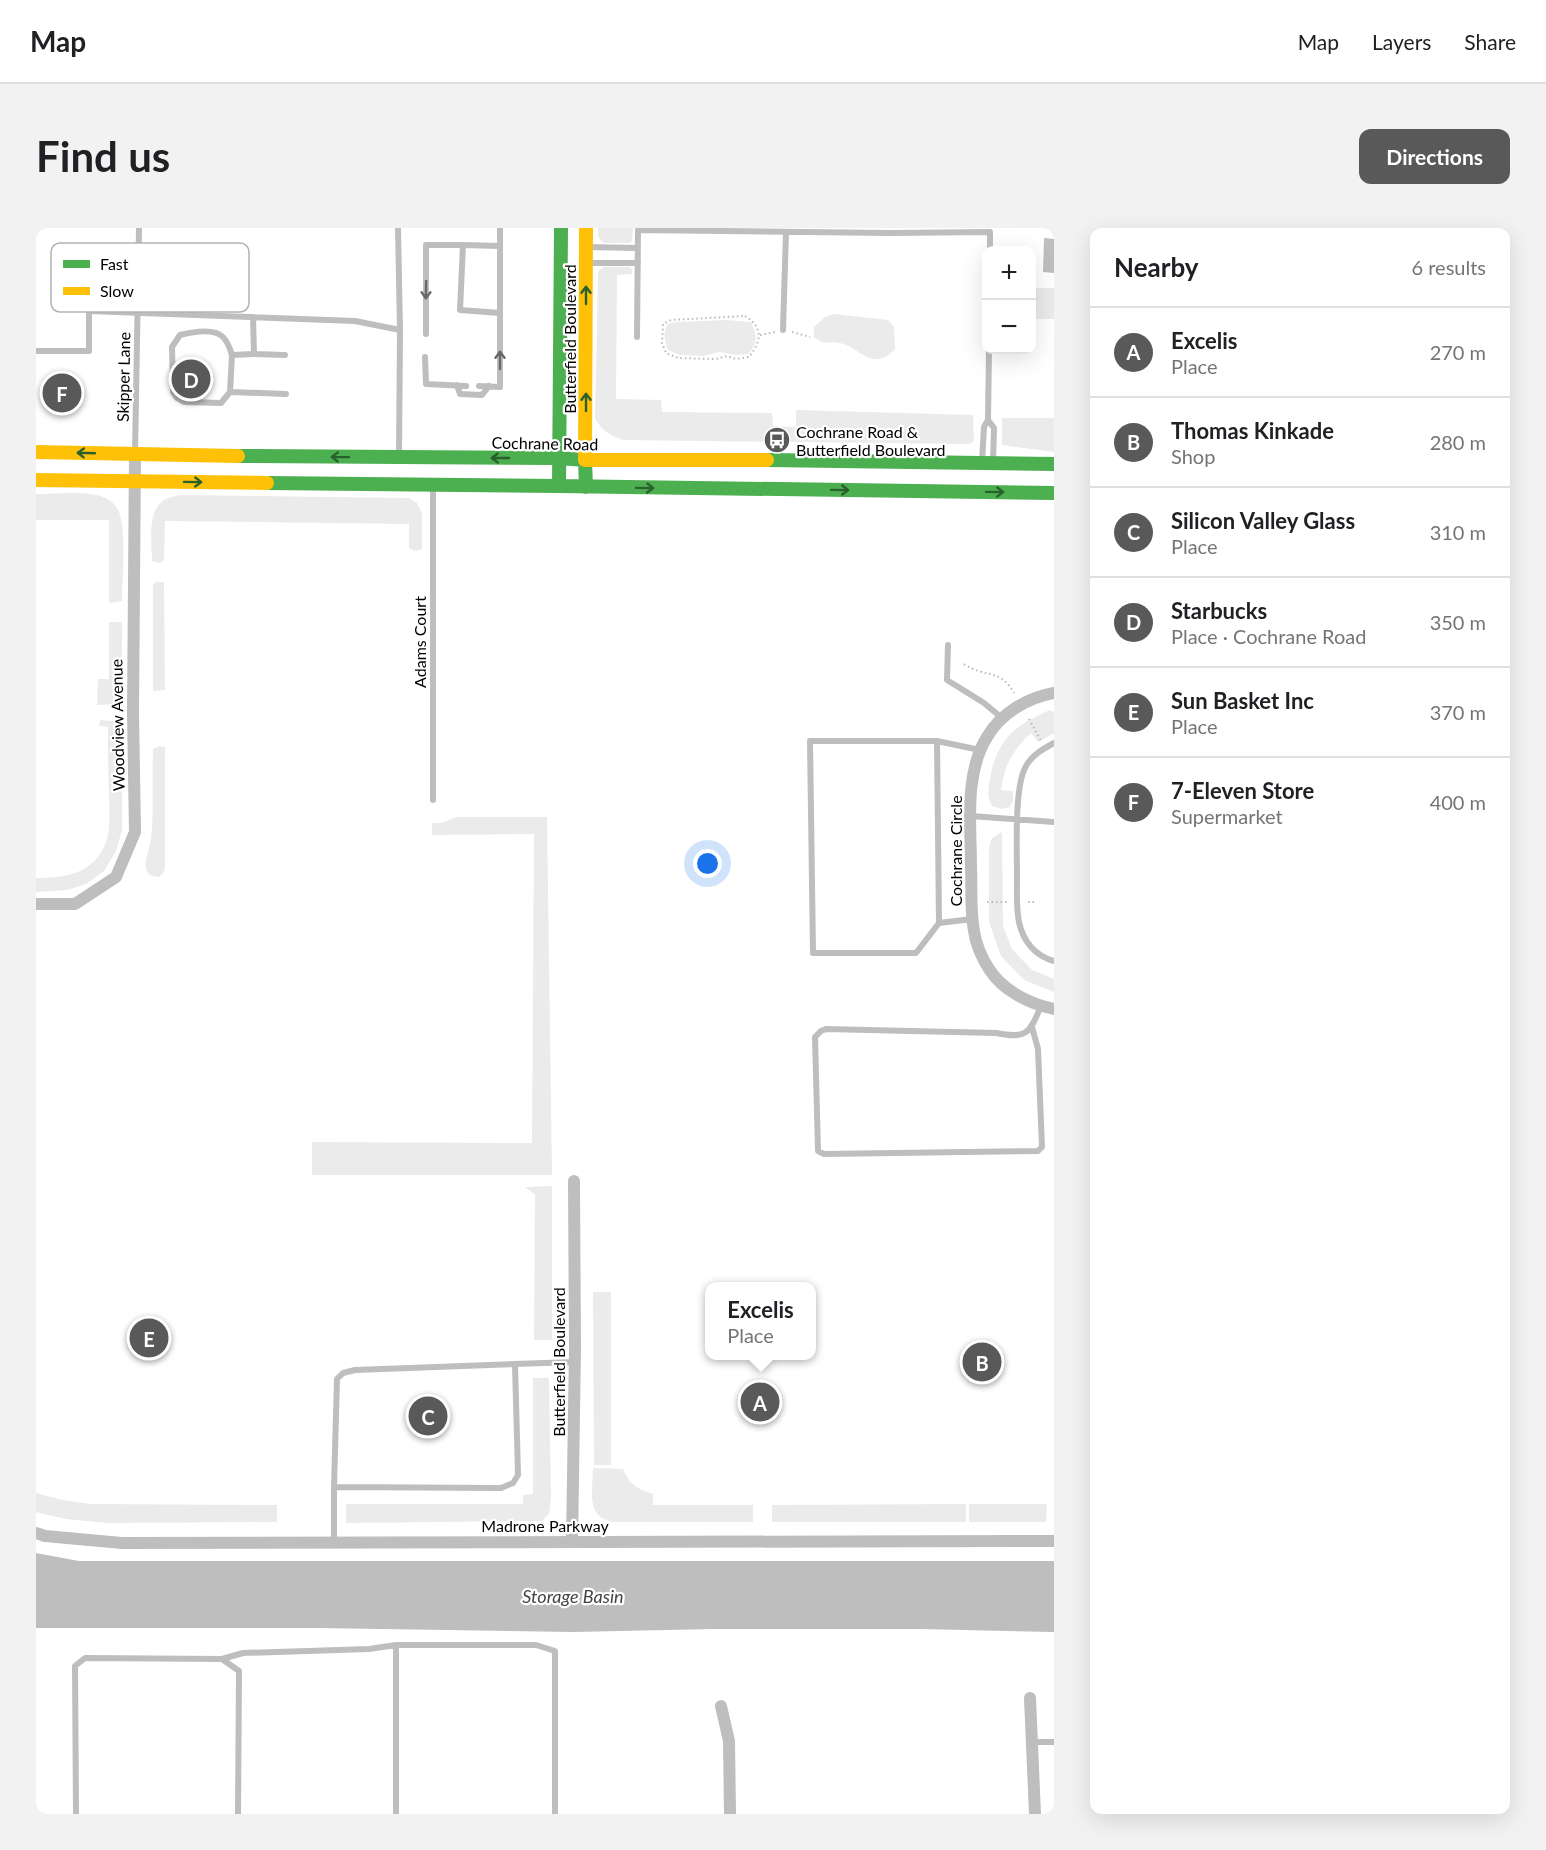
<!DOCTYPE html>
<html lang="en">
<head>
<meta charset="utf-8">
<style>
	body { margin:0; font-family:Lato,sans-serif; background:#f2f2f2; color:#202124 }
	.controls { position:absolute; right:18px; top:18px; display:grid; overflow:hidden; border-radius:12px; box-shadow:0 6px 24px #0002 }
	.controls button { width:54px; height:54px; display:grid; place-items:center; padding:0; border:0; border-bottom:2px solid #e0e0e0; background:#fff; color:#202124; font:30px sans-serif }
	.you { position:absolute; left:672px; top:636px; width:21px; height:21px; margin:-15px; border:4px solid #fff; border-radius:50%; background:#1a73e8; box-shadow:0 0 0 9px #1a73e833 }
	.badge { display:grid; place-items:center; width:39px; height:39px; border-radius:50%; background:#595959; color:#fff; font-size:20px; font-weight:700 }
	.pin { position:absolute; translate:-50% -50%; border:3px solid #fff; box-shadow:0 2px 6px #0006 }
	.popup { position:absolute; left:669px; top:1054px; width:111px; height:78px; box-sizing:border-box; display:grid; place-content:center; border-radius:12px; background:#fff; filter:drop-shadow(0 2px 4px #0005); font-size:20px; white-space:nowrap; color:#757577 }
	.popup b { font-size:22px; color:#202124 }
	.popup::after { content:''; position:absolute; left:50%; top:100%; margin-left:-12px; border:12px solid transparent; border-top-color:#fff }
	.list { margin:0; padding:0; list-style:none }
	h2 { display:flex; justify-content:space-between; align-items:center; height:78px; margin:0; padding:0 24px; font-size:26px }
	h2 small { font-size:20px; font-weight:400; color:#757577 }
	.list li { display:grid; grid-template-columns:39px 1fr auto; gap:18px; align-items:center; box-sizing:border-box; height:90px; padding:0 24px; border-top:2px solid #e0e0e0 }
	.list b { display:block; font-size:22px; white-space:nowrap }
	.list p { margin:0; font-size:20px; white-space:nowrap; color:#757577 }
	.list em { font-size:20px; font-style:normal; color:#757577 }
	.map { position:relative; flex:none; width:1018px; height:1586px; overflow:hidden; border-radius:12px }
	header { display:flex; align-items:center; gap:36px; box-sizing:border-box; height:84px; padding:0 30px; background:#fff; border-bottom:2px solid #e0e0e0 }
	header strong { font-size:28px }
	nav { display:flex; gap:33px; margin-inline-start:auto; font-size:21px }
	.intro { display:flex; align-items:center; justify-content:space-between; box-sizing:border-box; height:144px; padding:0 36px }
	h1 { margin:0; font-size:42px }
	.button { padding:15px 27px; border-radius:12px; background:#595959; color:#fff; font-size:21px; font-weight:700 }
	main { display:flex; gap:36px; padding:0 36px }
	aside { flex:1; background:#fff; border-radius:12px; box-shadow:0 6px 24px #0002 }
	.map>svg:first-child { display:block }
	.green { fill:#ebebeb }
	.water { fill:#bebebe }
	.lines { fill:none; stroke-linecap:round; stroke-linejoin:round }
	.path { stroke:#b9b9b9; stroke-width:2; stroke-dasharray:1.5 3; stroke-linecap:butt }
	.lane { stroke:#bebebe; stroke-width:6 }
	.street { stroke:#bebebe; stroke-width:12 }
	.fast { stroke:#4caf50; stroke-width:14 }
	.slow { stroke:#ffc107; stroke-width:14 }
	.oneway { stroke:#686868 }
	.oneway2 { stroke:#2a602c }
	.labels { text-anchor:middle; dominant-baseline:central; stroke-width:4.5; stroke-linejoin:round; paint-order:stroke }
	.street-label { font-size:16px; fill:#000; stroke:#fff }
	.poi-label { font-size:16px; fill:#000; stroke:#fff; text-anchor:start }
	.water-label { font-size:18px; font-style:italic; fill:#434343; stroke:#fff }
	.key { fill:#fff; stroke:#b2b2b2; stroke-width:1.5 }
	.key-label { font-size:16px; fill:#000 }
</style>
</head>
<body>
<header>
<strong>Map</strong>
<nav><a>Map</a><a>Layers</a><a>Share</a></nav>
</header>
<div class="intro"><h1>Find us</h1><a class="button">Directions</a></div>
<main>
<div class="map">
<svg width="1018" height="1586" viewBox="0 0 1018 1586">
	<rect width="100%" height="100%" fill="#fff"/>
	<path class="green" d="M562 0H597L596 13 593 15H569L565 13 562 8Z
		M568 39H593L596 41V46L581 47 580 171 625 172 626 184 736 185 737 198 760 199V182L937 187 938 212 936 215 931 216 587 212C573 207 566 203 559 190L562 47 563 42Z
		M996 60H1018V91H996Z
		M798 86 852 92 858 99 859 121C837 145 825 120 804 115 791 112 790 119 778 109V99L789 89Z
		M689 92 715 94C721 109 723 114 712 126L700 127 683 124 667 128 644 127 632 122C629 113 626 105 632 96L640 94Z
		M966 190H1018V224L966 217Z
		M0 266C18 266 43 263 60 267 69 269 78 273 82 282 91 298 86 353 86 373L73 375V292H0Z
		M144 267 372 270 381 275 386 285V321L379 323 373 320V296L129 293 128 332 124 335 116 333C116 314 110 281 130 271 134 269 140 268 144 267Z
		M121 354H128L129 462 117 463V356Z
		M73 394H86V474L82 476 61 477 62 451H73Z
		M1014 482 1018 484V505L1002 514 995 505C976 523 969 536 965 562L977 563V572L974 579 966 581 956 578C951 569 952 561 954 550 962 510 978 498 1014 482Z
		M64 492 86 494V602L80 623 68 643 50 656 31 662 0 664V650C32 650 60 645 71 611 75 596 73 579 73 564 72 542 72 521 72 499L63 498Z
		M123 518 129 519V637L128 644 123 649C118 648 113 648 111 643 107 634 114 620 115 611 118 581 116 550 117 521Z
		M421 589H511L516 947H276V914L496 915 498 606 396 607V595H405Z
		M966 604 967 698 976 721 996 742 1018 751V764L988 752 965 728 953 694V619L956 610Z
		M516 958V1112H498L499 967 489 959Z
		M557 1064H575V1237H558Z
		M497 1150H513L515 1270 513 1286 506 1293 310 1295V1276H487V1267L497 1266Z
		M557 1240 587 1241C593 1256 601 1261 617 1266V1277H717V1294H577C549 1289 557 1262 557 1240Z
		M0 1265 26 1272 55 1276 241 1277V1294L72 1295 30 1291 0 1284Z
		M930 1276V1294H736V1277Z
		M933 1276H1011L1010 1294H933Z"/>
	<path class="water" d="M1008 10 1018 11V45L1007 44Z
		M0 1325 43 1333H1018V1404L884 1401H678L537 1404 282 1400H0Z"/>
	<g class="lines">
		<path class="path" d="M709 88C727 99 726 113 713 129L700 131 691 128 680 131 642 130 630 125 626 115 627 96 635 92Z
			M756 104 774 109
			M724 107 739 104
			M928 436C948 450 964 440 978 465
			M993 491 1005 513
			M951 674H973
			M992 674H1001"/>
		<path class="lane" d="M362 0 364 102
			M464 18 427 17 424 82 464 85V0
			M551 19 601 20
			M551 35H602
			M217 89 218 126 196 127 194 164 250 166
			M747 102 750 4
			M390 106V17H427
			M601 109 602 2 854 5 954 4V22
			M0 123H53V83L319 93 364 102 363 228
			M218 126 249 127
			M389 129 390 156 430 158
			M421 157 424 166 446 167 453 158
			M443 158 464 159V85
			M194 164 185 175 148 174 141 170 137 164 136 119 144 107C156 104 178 100 187 109 192 114 194 121 196 127
			M952 192 958 200 957 234
			M99 226 103 0
			M946 234 948 199 952 192 953 122
			M397 258V572
			M912 417 911 452 948 475 966 490
			M774 513H901L903 695 880 725H777Z
			M901 513 944 522
			M1018 515C1007 521 996 527 990 538 978 558 981 623 981 648 981 663 980 680 983 694 987 713 999 728 1018 733
			M935 588 1018 594
			M903 695 936 691
			M996 799 1002 821 1006 919 1002 923 788 926 782 923 779 809 785 803 790 801 960 805C991 811 993 806 1005 778
			M298 1259 301 1151 307 1145 319 1142 479 1136
			M298 1314V1259L465 1260 477 1255 482 1247 479 1136 538 1134
			M186 1431 207 1425 333 1421 360 1417
			M996 1514H1018
			M40 1586 39 1438 49 1430 186 1431 203 1443 202 1586
			M360 1586V1417H500L519 1423V1586"/>
		<path class="street" d="M1018 465C991 470 965 485 951 509 928 546 935 597 935 639 936 660 934 682 938 703 940 717 946 730 953 741 967 763 994 776 1018 781
			M0 676H39L80 649 99 604 97 485 99 227
			M0 1305 9 1308 86 1315 1018 1313
			M536 1314 539 1121 538 953
			M994 1470 999 1586
			M685 1478 693 1513 694 1586"/>
		<path class="fast" d="M525 0 523 258 1018 265
			M202 228 523 230 549 232 550 259
			M731 232 1018 236
			M231 255 523 258"/>
		<path class="slow" d="M550 0 549 232H731
			M0 224 202 228
			M0 252 231 255"/>
	</g>
	<defs><path id="oneway-shaft" d="M-6 0H5M1.5-3L5.5 0L1.5 3" fill="none" stroke-width="1.6" stroke-linecap="round" stroke-linejoin="round" transform="scale(1.5)"/></defs>
	<g class="oneway">
		<use href="#oneway-shaft" transform="translate(390 62) rotate(91)"/>
		<use href="#oneway-shaft" transform="translate(464 132) rotate(-90)"/>
	</g>
	<g class="oneway2">
		<use href="#oneway-shaft" transform="translate(550 67) rotate(-90)"/>
		<use href="#oneway-shaft" transform="translate(550 174) rotate(-90)"/>
		<use href="#oneway-shaft" transform="translate(50 225) rotate(-178)"/>
		<use href="#oneway-shaft" transform="translate(304 229) rotate(-179)"/>
		<use href="#oneway-shaft" transform="translate(464 230) rotate(180)"/>
		<use href="#oneway-shaft" transform="translate(157 254) rotate(1)"/>
		<use href="#oneway-shaft" transform="translate(609 260) rotate(1)"/>
		<use href="#oneway-shaft" transform="translate(804 262) rotate(1)"/>
		<use href="#oneway-shaft" transform="translate(959 264) rotate(1)"/>
	</g>
	<defs>
		<symbol id="bus-disc" viewBox="-11 -11 22 22"><circle r="9.5" fill="#595959" stroke="#fff"/><path d="M-5-6H5V4H4V6H2V4H-2V6H-4V4H-5ZM-3.5-4V0h7V-4ZM-3.5 1.2v1.5H-2V1.2ZM2 1.2v1.5H3.5V1.2Z" fill="#fff"/></symbol>
	</defs>
	<g fill-rule="evenodd">
		<use href="#bus-disc" x="726" y="197" width="30" height="30"/>
	</g>
	<g class="labels">
		<g class="street-label">
			<text transform="translate(533 111) rotate(-90)">Butterfield Boulevard</text>
			<text transform="translate(87 149) rotate(-89)">Skipper Lane</text>
			<text transform="translate(509 215) rotate(1)">Cochrane Road</text>
			<text transform="translate(383 414) rotate(-90)">Adams Court</text>
			<text transform="translate(81 497) rotate(-91)">Woodview Avenue</text>
			<text transform="translate(919 623) rotate(-90)">Cochrane Circle</text>
			<text transform="translate(522 1134) rotate(-90)">Butterfield Boulevard</text>
			<text x="509" y="1297">Madrone Parkway</text>
		</g>
		<g class="poi-label">
			<text x="760" y="203">Cochrane Road &amp;<tspan x="760" dy="18">Butterfield Boulevard</tspan></text>
		</g>
		<g class="water-label">
			<text x="537" y="1368">Storage Basin</text>
		</g>
	</g>
	<rect x="15" y="15" width="198" height="69" rx="9" class="key"/>
	<rect x="27" y="32" width="27" height="8" fill="#4caf50"/>
	<rect x="27" y="59" width="27" height="8" fill="#ffc107"/>
	<g class="key-label">
		<text x="64" y="42">Fast</text>
		<text x="64" y="69">Slow</text>
	</g>
</svg>
<div class="controls">
<button>+</button>
<button>−</button>
</div>
<div class="you"></div>
<div class="pin badge" style="left:724px;top:1174px">A</div>
<div class="popup"><b>Excelis</b>Place</div>
<div class="pin badge" style="left:946px;top:1134px">B</div>
<div class="pin badge" style="left:392px;top:1188px">C</div>
<div class="pin badge" style="left:155px;top:151px">D</div>
<div class="pin badge" style="left:113px;top:1110px">E</div>
<div class="pin badge" style="left:26px;top:165px">F</div>
</div>
<aside>
<h2>Nearby<small>6 results</small></h2>
<ul class="list">
<li><span class="badge">A</span><div><b>Excelis</b><p>Place</p></div><em>270 m</em></li>
<li><span class="badge">B</span><div><b>Thomas Kinkade</b><p>Shop</p></div><em>280 m</em></li>
<li><span class="badge">C</span><div><b>Silicon Valley Glass</b><p>Place</p></div><em>310 m</em></li>
<li><span class="badge">D</span><div><b>Starbucks</b><p>Place · Cochrane Road</p></div><em>350 m</em></li>
<li><span class="badge">E</span><div><b>Sun Basket Inc</b><p>Place</p></div><em>370 m</em></li>
<li><span class="badge">F</span><div><b>7-Eleven Store</b><p>Supermarket</p></div><em>400 m</em></li>
</ul>
</aside>
</main>
</body>
</html>
